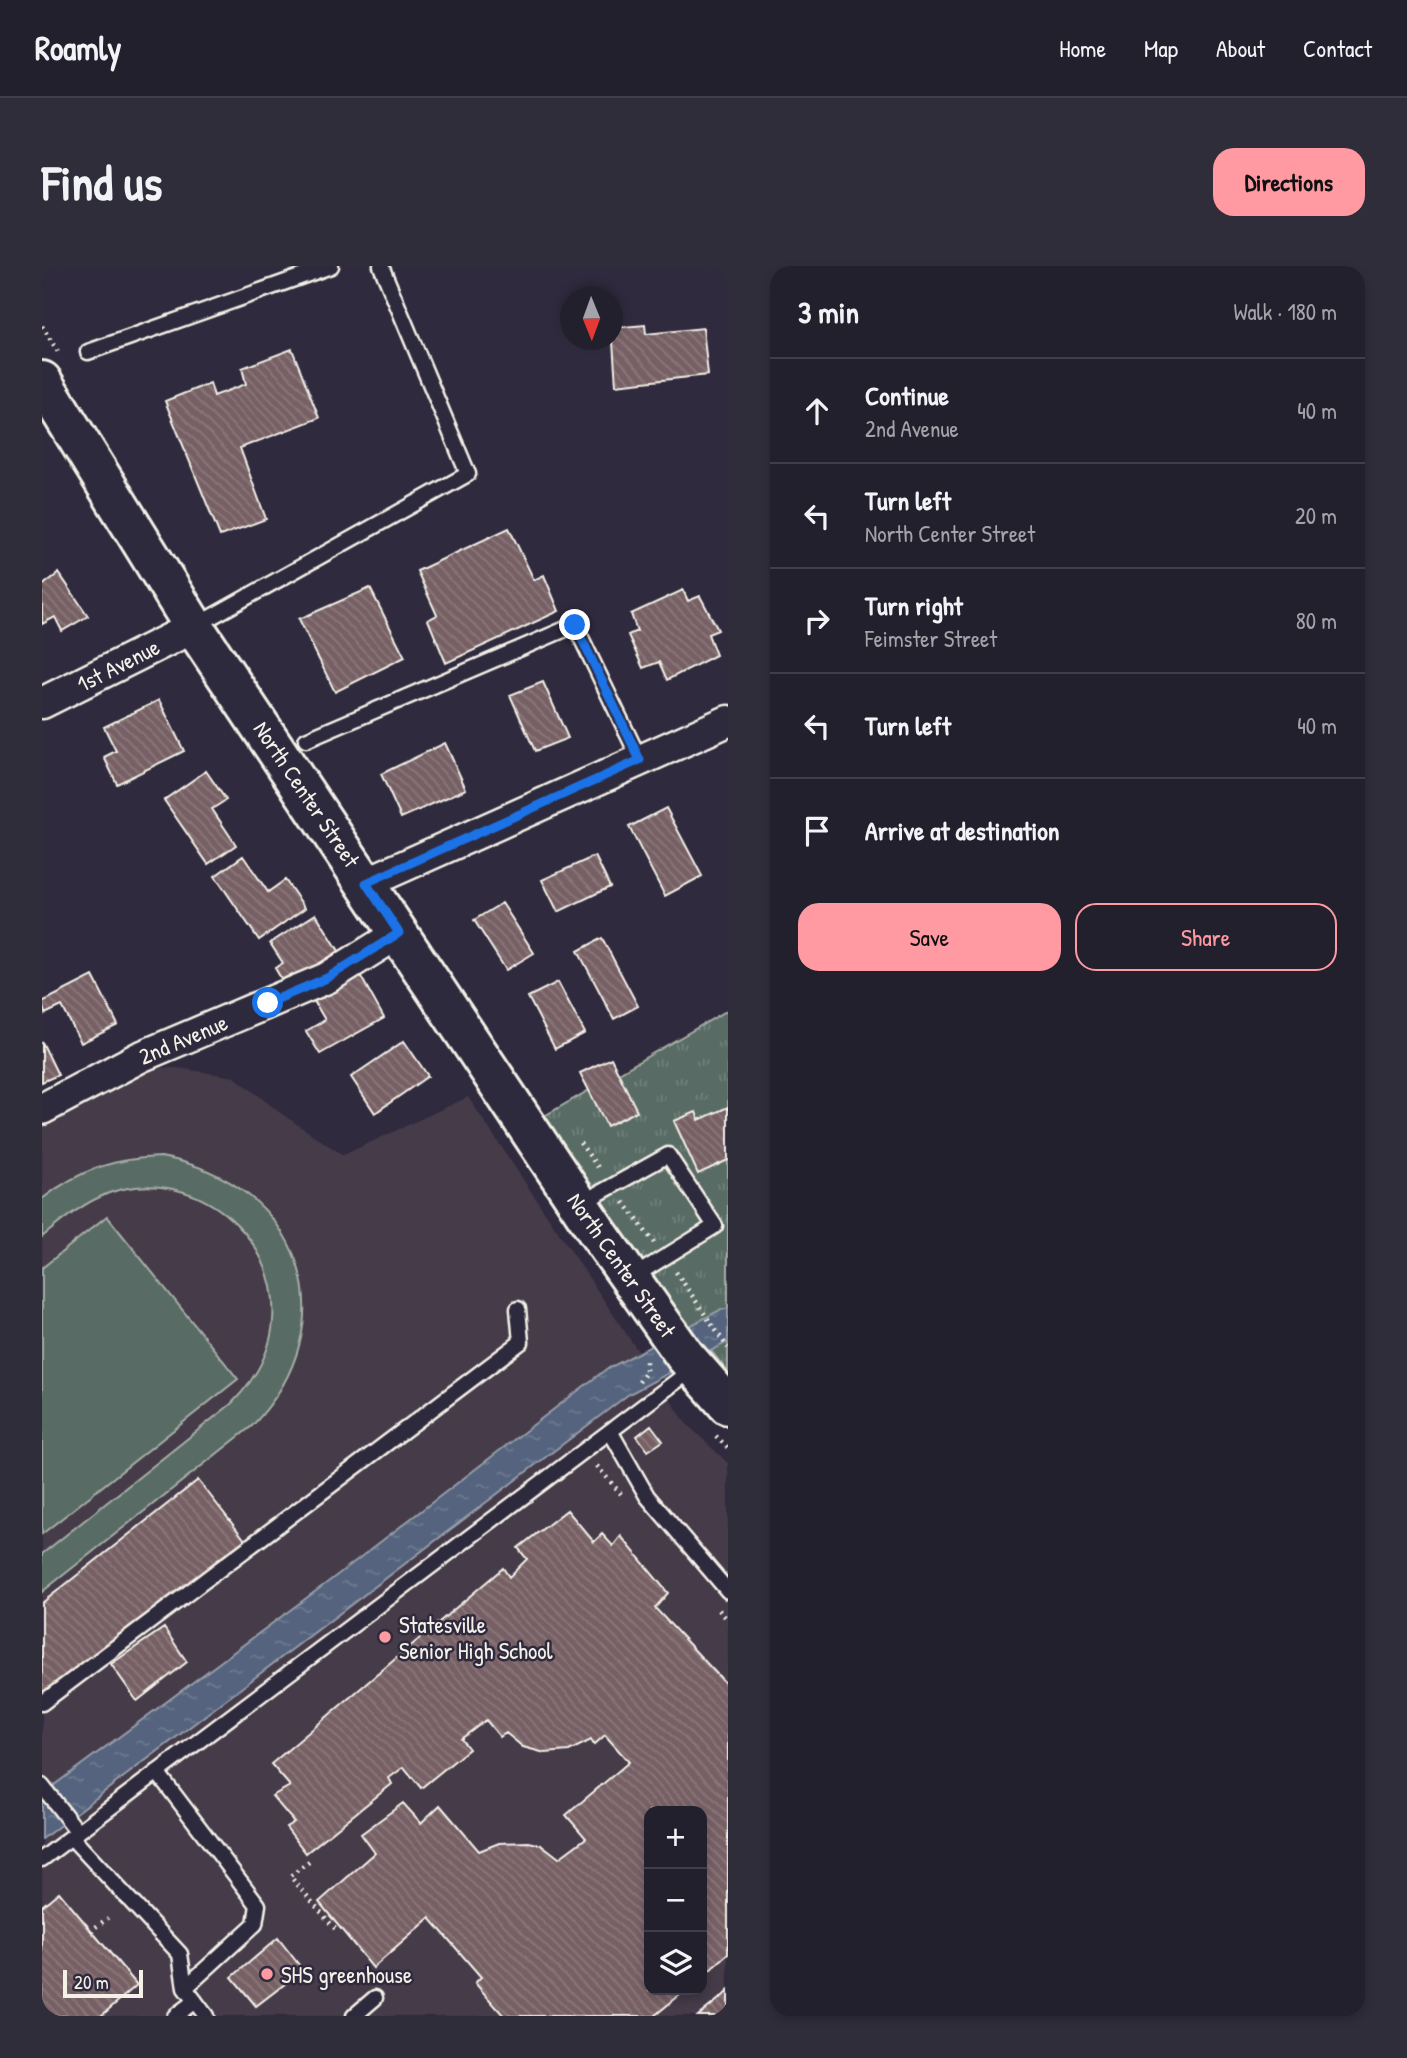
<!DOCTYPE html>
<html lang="en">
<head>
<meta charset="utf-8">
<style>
	body { margin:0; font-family:"Patrick Hand",sans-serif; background:#2f2d3a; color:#f1f3f6 }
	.controls { position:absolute; right:21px; bottom:21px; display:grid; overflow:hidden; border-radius:14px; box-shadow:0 4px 10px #0003 }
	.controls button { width:63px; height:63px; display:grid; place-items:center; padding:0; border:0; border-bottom:2px solid #403e4a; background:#23202e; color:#f1f3f6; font:35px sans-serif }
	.compass { position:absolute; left:518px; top:21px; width:63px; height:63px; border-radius:50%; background:#23202e; box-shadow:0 4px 10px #0003; rotate:179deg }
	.scale { position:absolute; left:21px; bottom:18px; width:80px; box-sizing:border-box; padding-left:7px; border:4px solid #f4f1e8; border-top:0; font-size:19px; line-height:24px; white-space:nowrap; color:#f4f1e8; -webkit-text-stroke:5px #2f2a3d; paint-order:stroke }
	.stop { position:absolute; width:21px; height:21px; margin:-16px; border:5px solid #1a73e8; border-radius:50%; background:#fff }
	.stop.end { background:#1a73e8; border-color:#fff; box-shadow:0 2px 7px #0008 }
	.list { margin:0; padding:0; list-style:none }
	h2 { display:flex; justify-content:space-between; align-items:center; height:91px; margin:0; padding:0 28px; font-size:30px }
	h2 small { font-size:23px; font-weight:400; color:#a3a3aa }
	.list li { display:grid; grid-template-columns:46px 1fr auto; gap:21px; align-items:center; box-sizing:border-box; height:105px; padding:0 28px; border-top:2px solid #403e4a }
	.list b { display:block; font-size:26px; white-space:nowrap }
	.list p { margin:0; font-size:23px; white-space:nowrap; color:#a3a3aa }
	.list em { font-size:23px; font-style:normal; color:#a3a3aa }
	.actions { display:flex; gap:14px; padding:21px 28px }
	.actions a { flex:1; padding:16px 0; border:2px solid #ff9aa2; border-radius:21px; text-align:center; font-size:24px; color:#ff9aa2 }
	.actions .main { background:#ff9aa2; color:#111 }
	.icon { flex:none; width:38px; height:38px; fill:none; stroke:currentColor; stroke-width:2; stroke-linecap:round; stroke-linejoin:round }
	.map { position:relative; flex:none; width:686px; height:1750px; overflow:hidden; border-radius:21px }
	header { display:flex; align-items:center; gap:42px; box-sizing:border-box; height:98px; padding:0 35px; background:#23202e; border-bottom:2px solid #403e4a }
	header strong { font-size:33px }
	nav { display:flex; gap:38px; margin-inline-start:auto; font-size:24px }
	.intro { display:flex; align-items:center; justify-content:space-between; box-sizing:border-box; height:168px; padding:0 42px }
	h1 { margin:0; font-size:49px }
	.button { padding:18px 32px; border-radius:21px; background:#ff9aa2; color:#111; font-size:24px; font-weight:700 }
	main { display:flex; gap:42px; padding:0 42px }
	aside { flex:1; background:#23202e; border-radius:21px; box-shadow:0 4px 10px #0003 }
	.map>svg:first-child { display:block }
	.built { fill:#453a49; fill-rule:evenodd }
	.green { fill:#596c65; stroke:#a6aea6; stroke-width:2 }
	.park { fill:url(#park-tufts); stroke:#a6aea6; stroke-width:2 }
	.water { fill:url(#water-ripples); stroke:#949ca8; stroke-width:2 }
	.building { fill:url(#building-back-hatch); stroke:#f4f1e8; stroke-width:2 }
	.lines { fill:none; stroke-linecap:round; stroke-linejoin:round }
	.lane-casing { stroke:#f4f1e8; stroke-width:19 }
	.street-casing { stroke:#f4f1e8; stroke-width:35 }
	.secondary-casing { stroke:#f4f1e8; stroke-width:44 }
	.path { stroke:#f4f1e8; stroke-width:4.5; stroke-dasharray:2 5; stroke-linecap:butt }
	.lane { stroke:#2f2a3d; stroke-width:14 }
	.street { stroke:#2f2a3d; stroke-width:30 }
	.secondary { stroke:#2f2a3d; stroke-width:38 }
	.route { stroke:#1a73e8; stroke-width:9 }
	.poi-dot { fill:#ff9aa2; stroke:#2f2a3d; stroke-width:2.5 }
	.labels { text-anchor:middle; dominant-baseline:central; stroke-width:5; stroke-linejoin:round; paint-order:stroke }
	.street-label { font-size:23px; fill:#f4f1e8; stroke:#2f2a3d }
	.poi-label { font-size:23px; fill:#f4f1e8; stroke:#2f2a3d; text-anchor:start }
</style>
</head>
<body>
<header>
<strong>Roamly</strong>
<nav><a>Home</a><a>Map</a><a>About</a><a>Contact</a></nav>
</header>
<div class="intro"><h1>Find us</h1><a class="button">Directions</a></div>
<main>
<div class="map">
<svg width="686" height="1750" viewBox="0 0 686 1750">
	<defs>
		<pattern id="park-tufts" width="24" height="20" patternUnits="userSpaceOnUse" patternTransform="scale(1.75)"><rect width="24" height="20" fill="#596c65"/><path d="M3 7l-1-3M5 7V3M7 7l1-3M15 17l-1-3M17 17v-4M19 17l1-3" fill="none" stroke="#71817b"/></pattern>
		<pattern id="water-ripples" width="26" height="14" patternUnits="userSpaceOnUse" patternTransform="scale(1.75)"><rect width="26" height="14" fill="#54647e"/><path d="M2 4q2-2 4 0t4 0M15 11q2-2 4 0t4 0" fill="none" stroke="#6d7b90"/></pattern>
		<pattern id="building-back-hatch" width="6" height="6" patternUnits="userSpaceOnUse" patternTransform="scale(1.75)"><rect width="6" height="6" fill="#776165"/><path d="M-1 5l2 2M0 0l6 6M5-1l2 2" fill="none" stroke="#8b787b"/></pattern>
	</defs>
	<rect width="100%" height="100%" fill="#2f2a3d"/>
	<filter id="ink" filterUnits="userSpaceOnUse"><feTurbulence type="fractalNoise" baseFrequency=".0143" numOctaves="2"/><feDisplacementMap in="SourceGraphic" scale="14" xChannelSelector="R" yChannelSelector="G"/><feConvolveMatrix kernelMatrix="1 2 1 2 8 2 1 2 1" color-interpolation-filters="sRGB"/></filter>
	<g filter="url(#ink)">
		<path class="built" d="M79 801 136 802 193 811 240 848 301 889 426 831 644 1157 686 1197V1750H0V843ZM607 1545H660V1724H607Z"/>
		<path class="green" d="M119 891C259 916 310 1056 210 1160L0 1326V1288L189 1138C212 1115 229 1088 231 1054 238 968 149 898 67 927 41 937 21 954 0 971V933C37 904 72 892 119 891Z
			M65 950 196 1113 0 1268V1002Z"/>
		<path class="park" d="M686 744V1106L485 860Z"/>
		<path class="water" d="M680 1043H686V1076L587 1128 0 1573V1528L286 1316 563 1104Z"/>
		<path class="building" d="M603 59 604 68 661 62 666 109 574 119 570 62Z
			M250 83 277 152 198 182 224 253 178 270 123 135 168 117 172 130 204 118 200 102Z
			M467 262 492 314 502 309 517 345 404 397 386 354 395 349 375 305Z
			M17 307 46 350 20 365 13 351 0 358V320Z
			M328 322 363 391 293 426 257 353Z
			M641 324 646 335 658 330 676 364 666 368 674 389 625 414 617 396 601 402 586 369 595 365 589 348Z
			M501 416 526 472 493 485 468 429Z
			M117 434 142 485 75 518 62 491 74 485 62 461Z
			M403 477 424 523 359 552 339 508Z
			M164 505 184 534 170 543 194 579 166 598 122 534Z
			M624 542 660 610 623 630 587 561Z
			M201 590 226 626 243 614 263 642 217 674 173 610Z
			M553 590 568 621 516 646 500 614Z
			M460 637 492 687 464 704 432 654Z
			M274 648 297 685 253 713 250 708 240 714 233 702 241 697 228 677Z
			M560 672 596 740 572 753 536 685Z
			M318 709 342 752 278 788 264 765 283 754 272 735Z
			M51 710 76 759 39 777 20 740 3 748 0 736Z
			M516 716 543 767 513 783 486 731Z
			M362 775 386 810 333 847 309 811Z
			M0 776 16 809 0 816Z
			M569 792 595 845 565 860 538 807Z
			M686 841V894L656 908 632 855 654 846 657 854Z
			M609 1159 621 1175 606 1185 595 1170Z
			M156 1214 203 1274 0 1430V1337Z
			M525 1244 552 1276 560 1268 571 1280 579 1270 626 1327 613 1342 686 1420V1688L660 1711V1545H607V1724H644L612 1750H462L433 1717 439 1711 388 1652 331 1702 277 1636 333 1587 319 1568 361 1537 379 1557 398 1539 437 1585 457 1577 487 1576 500 1579 517 1592 544 1572 524 1549 587 1496 563 1469 552 1479 549 1474 527 1485 503 1487 481 1481 464 1467 458 1471 444 1454 419 1473 427 1483 379 1522 362 1501 347 1512 350 1518 264 1587 244 1561 252 1556 230 1530 248 1520 229 1498 461 1302 467 1311 485 1293 476 1282Z
			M122 1362 145 1396 95 1435 69 1398Z
			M17 1626 95 1719 59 1750H0V1640Z
			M236 1672 261 1704 214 1740 190 1711Z
			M686 1725V1750H656L682 1729Z"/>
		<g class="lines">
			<defs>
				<path id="lane" d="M46 86 289 0
					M153 360 426 208 339 0
					M264 474 533 359 598 494
					M538 938 626 889 673 960 589 1012
					M568 1165 605 1230 686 1325
					M0 1437 479 1076 476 1043
					M115 1506 216 1639 213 1658 143 1722
					M0 1520 36 1566
					M29 1571 138 1688 143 1722 164 1750
					M0 1593 652 1102
					M133 1750 153 1735
					M312 1750 333 1732"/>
				<path id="street" d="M0 437 152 361
					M324 617 686 455
					M0 843 98 791 285 712 357 667"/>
				<path id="secondary" d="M0 115 152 361 556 967 643 1090 686 1139"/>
			</defs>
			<use href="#lane" class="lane-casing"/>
			<use href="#street" class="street-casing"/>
			<use href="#secondary" class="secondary-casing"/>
			<path class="path" d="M0 60 18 89
				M538 877 558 904
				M582 936 612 977
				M634 1006 686 1082
				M597 1116 604 1106V1093
				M674 1170 686 1182
				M555 1200 579 1228
				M677 1344 686 1354
				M267 1596 248 1610 295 1665
				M48 1665 66 1652"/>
			<use href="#lane" class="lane"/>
			<use href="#street" class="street"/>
			<use href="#secondary" class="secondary"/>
		</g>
	</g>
	<g class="lines" filter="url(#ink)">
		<path class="route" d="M226 737 285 712 357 667 324 617 598 494 533 359"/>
	</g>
	<g class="poi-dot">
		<circle cx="343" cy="1371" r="7"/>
		<circle cx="225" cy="1708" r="7"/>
	</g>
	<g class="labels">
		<g class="street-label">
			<text transform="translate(76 399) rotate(-27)">1st Avenue</text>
			<text transform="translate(265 528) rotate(56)">North Center Street</text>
			<text transform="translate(141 773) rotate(-23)">2nd Avenue</text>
			<text transform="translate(580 999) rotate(55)">North Center Street</text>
		</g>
		<g class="poi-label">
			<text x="357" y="1358">Statesville<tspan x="357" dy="26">Senior High School</tspan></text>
			<text x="239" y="1708">SHS greenhouse</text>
		</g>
	</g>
</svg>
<div class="controls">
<button>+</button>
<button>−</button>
<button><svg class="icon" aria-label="layers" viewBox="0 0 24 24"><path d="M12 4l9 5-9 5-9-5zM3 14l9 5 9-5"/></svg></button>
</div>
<svg class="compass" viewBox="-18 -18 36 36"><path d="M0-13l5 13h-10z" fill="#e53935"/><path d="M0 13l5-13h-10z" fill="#a3a3aa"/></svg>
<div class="scale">20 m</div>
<div class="stop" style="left:226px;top:737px"></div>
<div class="stop end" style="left:533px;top:359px"></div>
</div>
<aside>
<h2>3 min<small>Walk · 180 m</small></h2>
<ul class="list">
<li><svg class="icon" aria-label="ahead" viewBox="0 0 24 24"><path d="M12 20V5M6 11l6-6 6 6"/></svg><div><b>Continue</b><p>2nd Avenue</p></div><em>40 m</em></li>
<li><svg class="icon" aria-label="left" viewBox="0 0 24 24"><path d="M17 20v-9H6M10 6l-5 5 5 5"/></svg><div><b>Turn left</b><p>North Center Street</p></div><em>20 m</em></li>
<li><svg class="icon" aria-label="right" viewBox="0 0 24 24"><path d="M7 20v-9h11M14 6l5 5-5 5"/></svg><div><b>Turn right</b><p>Feimster Street</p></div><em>80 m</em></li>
<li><svg class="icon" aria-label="left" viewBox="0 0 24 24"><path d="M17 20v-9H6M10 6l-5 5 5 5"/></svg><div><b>Turn left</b></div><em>40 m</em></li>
<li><svg class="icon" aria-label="arrive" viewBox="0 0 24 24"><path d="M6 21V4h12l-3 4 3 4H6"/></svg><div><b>Arrive at destination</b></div></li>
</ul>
<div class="actions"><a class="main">Save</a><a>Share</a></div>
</aside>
</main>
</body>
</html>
